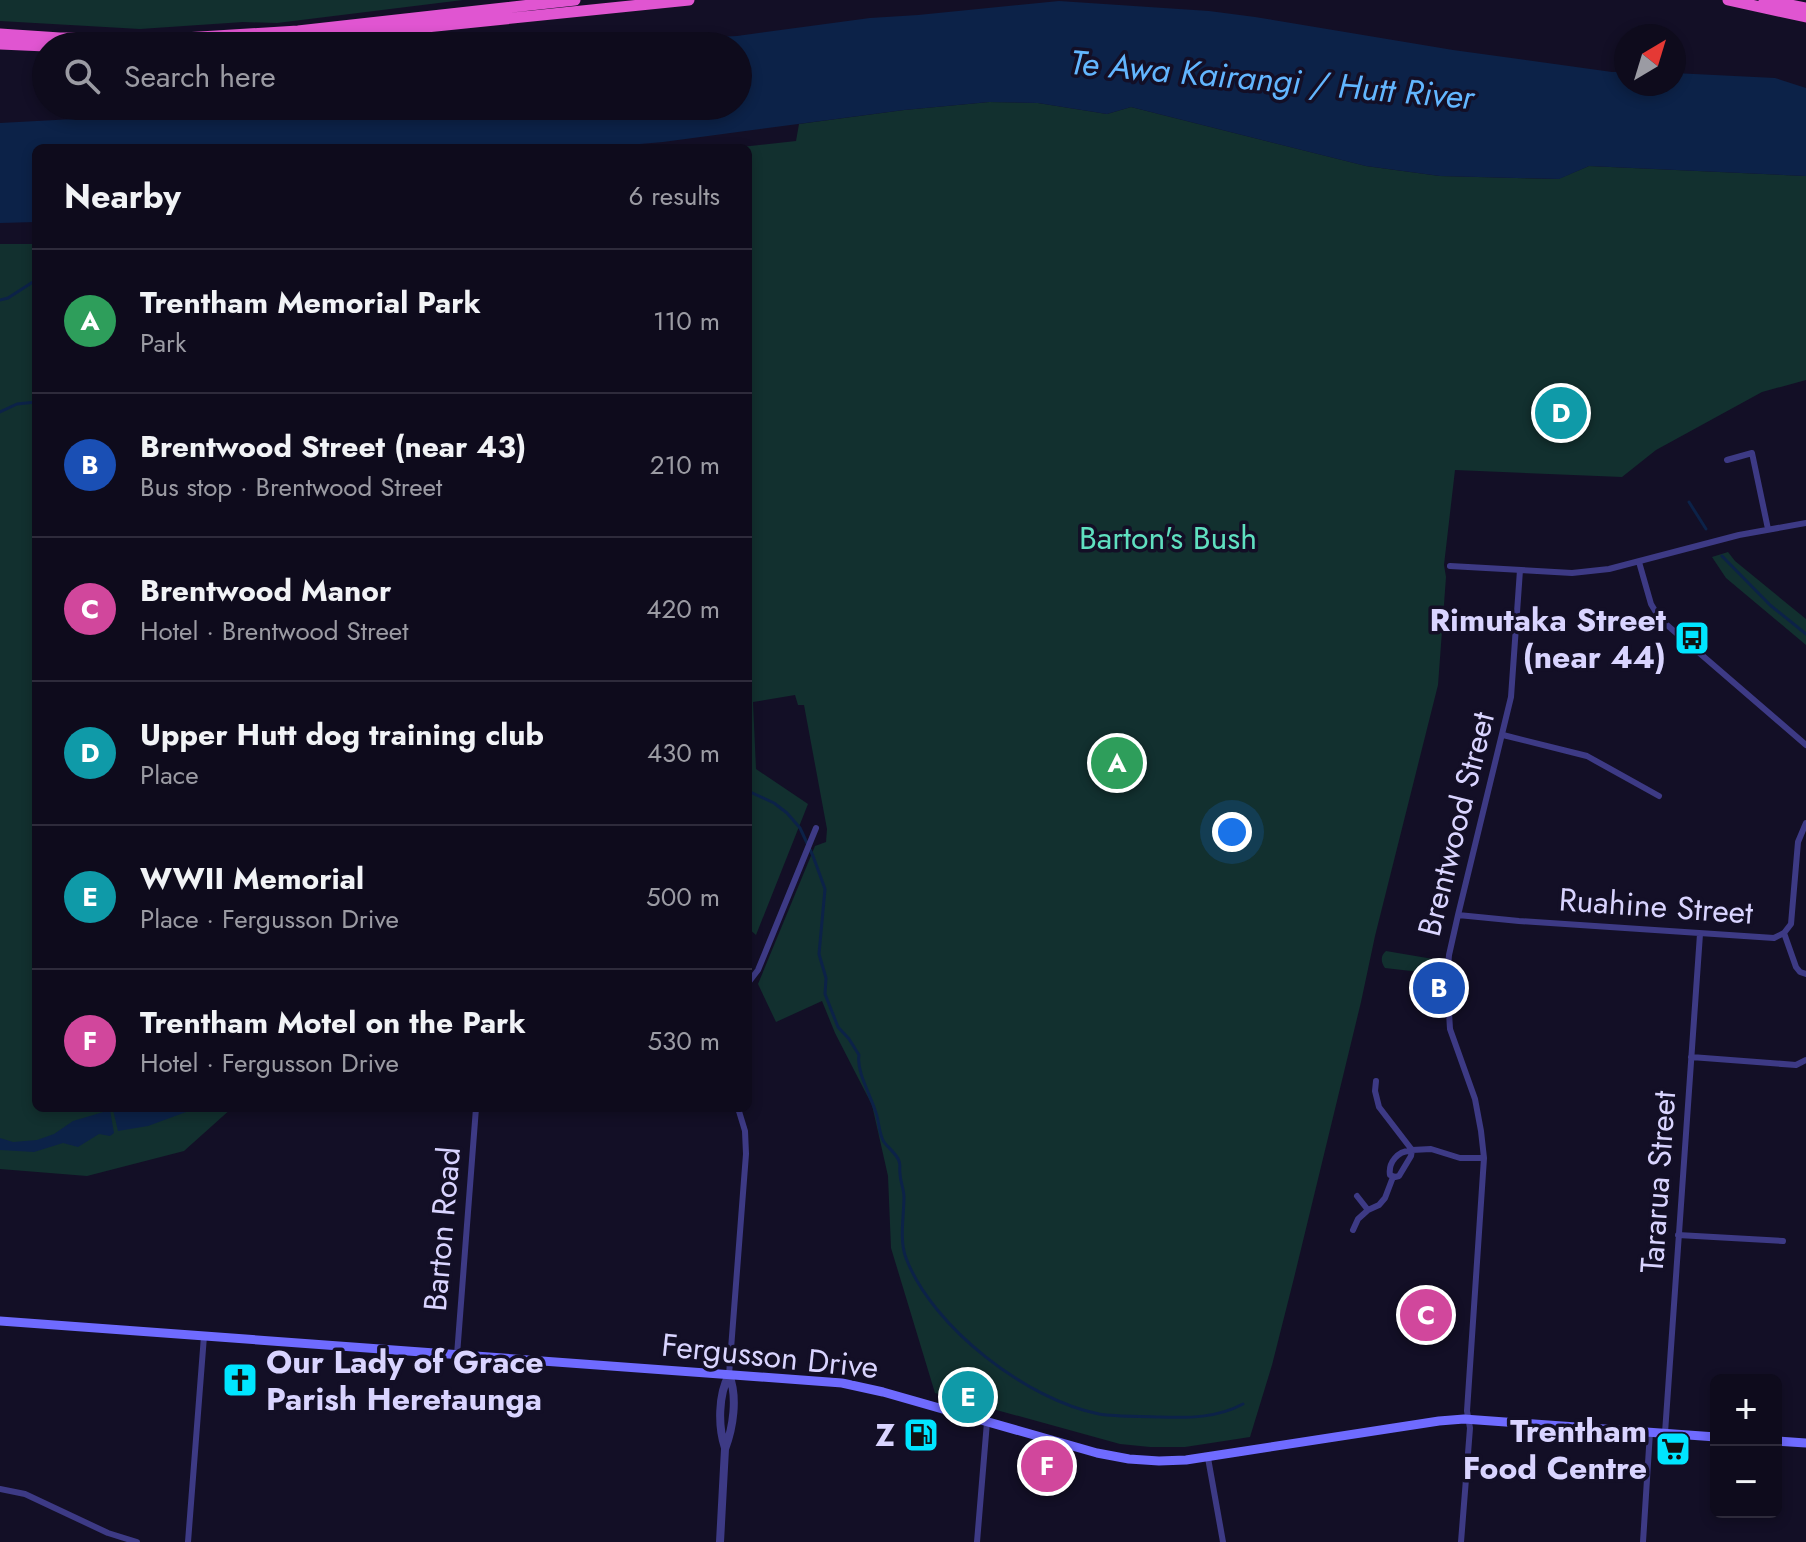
<!DOCTYPE html>
<html lang="en">
<head>
<meta charset="utf-8">
<style>
	body { margin:0; font-family:Jost,sans-serif; background:#171425; color:#f1f3f6 }
	.controls { position:absolute; right:24px; bottom:24px; display:grid; overflow:hidden; border-radius:12px; box-shadow:0 4px 12px #0003 }
	.controls button { width:72px; height:72px; display:grid; place-items:center; padding:0; border:0; border-bottom:2px solid #2e2b3b; background:#0e0b1c; color:#f1f3f6; font:40px sans-serif }
	.compass { position:absolute; left:1614px; top:24px; width:72px; height:72px; border-radius:50%; background:#0e0b1c; box-shadow:0 4px 12px #0003; rotate:38deg }
	.you { position:absolute; left:1232px; top:832px; width:28px; height:28px; margin:-20px; border:6px solid #fff; border-radius:50%; background:#1a73e8; box-shadow:0 0 0 12px #1a73e833 }
	.badge { display:grid; place-items:center; width:52px; height:52px; border-radius:50%; background:#00e5ff; color:#fff; font-size:26px; font-weight:700 }
	.pin { position:absolute; translate:-50% -50%; border:4px solid #fff; box-shadow:0 2px 8px #0006 }
	.list { margin:0; padding:0; list-style:none }
	h2 { display:flex; justify-content:space-between; align-items:center; height:104px; margin:0; padding:0 32px; font-size:34px }
	h2 small { font-size:26px; font-weight:400; color:#9b9ba3 }
	.list li { display:grid; grid-template-columns:52px 1fr auto; gap:24px; align-items:center; box-sizing:border-box; height:144px; padding:0 32px; border-top:2px solid #2e2b3b }
	.list b { display:block; font-size:30px; white-space:nowrap }
	.list p { margin:0; font-size:26px; white-space:nowrap; color:#9b9ba3 }
	.list em { font-size:26px; font-style:normal; color:#9b9ba3 }
	.icon { flex:none; width:44px; height:44px; fill:none; stroke:currentColor; stroke-width:2; stroke-linecap:round; stroke-linejoin:round }
	.map { position:relative; flex:none; width:1806px; height:1542px; overflow:hidden }
	.search { position:absolute; background:#0e0b1c; box-shadow:0 4px 12px #0003; left:32px; top:32px; width:720px; height:88px; display:flex; align-items:center; gap:20px; box-sizing:border-box; padding:0 28px; border-radius:44px; color:#9b9ba3; font-size:30px }
	.panel { position:absolute; background:#0e0b1c; box-shadow:0 4px 12px #0003; left:32px; top:144px; width:720px; height:968px; border-radius:12px }
	.map>svg:first-child { display:block }
	.green { fill:#12302f }
	.water { fill:#0c2248 }
	.lines { fill:none; stroke-linecap:round; stroke-linejoin:round }
	.stream { stroke:#0c2248; stroke-width:3 }
	.minor { stroke:#3d3a85; stroke-width:6 }
	.tertiary { stroke:#3d3a85; stroke-width:8 }
	.secondary { stroke:#6f6bff; stroke-width:9 }
	.trunk { stroke:#e055d1; stroke-width:11 }
	.labels { text-anchor:middle; dominant-baseline:central; stroke-width:7; stroke-linejoin:round; paint-order:stroke }
	.park-label { font-size:32px; fill:#5fe0c0; stroke:#130f26 }
	.poi-label { font-size:32px; font-weight:bold; fill:#d9d4ff; stroke:#130f26; text-anchor:end }
	.street-label { font-size:32px; fill:#d9d4ff; stroke:#130f26 }
	.water-label { font-size:34px; font-style:italic; fill:#62b6ff; stroke:#130f26 }
</style>
</head>
<body>
<div class="map">
<svg width="1806" height="1542" viewBox="0 0 1806 1542">
	<rect width="100%" height="100%" fill="#130f26"/>
	<path class="green" d="M0 0H463L277 23 243 22 140 29 0 21Z
		M989 102 1038 103 1107 114 1131 107 1366 166 1440 176 1558 179 1589 166 1806 176V380L1762 392 1656 450 1622 477 1455 470 1444 565 1446 577 1438 685 1375 936 1361 1002 1294 1278 1272 1365 1250 1437 1185 1447H1150L1120 1444 935 1393 891 1248 888 1176 872 1105 835 1033 822 1001 776 1022 758 984 815 846 826 842 827 829 804 705H798L795 695 753 702 756 769 808 804 756 935 748 928V148H732L796 141 799 124 904 110Z
		M0 244H36V1108H232L184 1151 87 1176 0 1169Z
		M1728 552 1735 561 1806 619V645L1726 578 1712 557Z
		M1386 951 1439 960 1437 974 1385 968C1381 962 1380 956 1386 951Z"/>
	<path class="water" d="M1059 1 1209 11 1255 17 1453 50 1612 72H1626V84H1674V73L1775 78 1806 88V176L1589 166 1559 179 1440 176 1366 166 1131 107 1107 114 1038 103 989 102 904 110 663 142 594 148H36V222L0 223V123L92 118 119 113 149 115 209 106H738V46H642L679 39 737 36 870 18 918 15Z
		M127 1108H197L148 1126 118 1131 113 1110Z
		M110 1110 114 1133 110 1136 99 1134 78 1147 63 1143 34 1152 0 1150V1138L13 1142 37 1140 54 1134 73 1121Z"/>
	<g class="lines">
		<path class="stream" d="M0 300 8 298 36 280
			M0 412 17 404 36 402
			M1689 502 1706 529
			M1722 556 1770 605 1806 634
			M748 791 774 803 787 813 800 828 813 856 825 889 819 954 826 978 825 994 838 1027 849 1039 859 1055C856 1071 871 1096 876 1113 879 1121 879 1135 884 1142 889 1149 896 1153 899 1161 901 1167 899 1167 900 1173 900 1181 904 1189 904 1197 904 1216 899 1240 906 1258 932 1327 1027 1400 1099 1414 1118 1417 1140 1416 1160 1417 1189 1418 1217 1418 1243 1404"/>
		<path class="minor" d="M1727 460 1752 453 1768 529
			M1639 562 1651 604 1660 619 1806 745
			M1450 566 1572 573 1609 569 1739 535 1806 523
			M1503 735 1587 756 1659 796
			M1458 915 1519 921 1774 938 1784 933 1791 924 1798 842 1806 823
			M1784 933 1796 967 1800 972 1806 974
			M748 983 758 970 816 828
			M1691 1057 1796 1065 1806 1060
			M1376 1081 1375 1091 1379 1107 1412 1150
			M1411 1151C1398 1150 1388 1163 1390 1175L1395 1177 1399 1176 1411 1156 1412 1150 1431 1149 1460 1158H1484
			M1357 1196 1368 1210
			M1353 1230 1358 1219 1368 1210 1379 1205 1385 1198 1393 1177
			M1678 1235 1783 1241
			M457 1355 476 1108
			M729 1375 746 1154 745 1131 738 1108
			M1665 1433 1700 934
			M1208 1458 1223 1542
			M0 1489 25 1494 108 1533 137 1542
			M188 1542 204 1336
			M977 1542 987 1422
			M1461 1542 1470 1428 1467 1411 1484 1158 1481 1131 1475 1099 1450 1029 1447 980 1449 955 1458 915 1511 697 1520 570
			M1643 1542 1650 1432"/>
		<path class="tertiary" d="M725 1448C718 1427 718 1395 729 1375
			M720 1542 725 1449C733 1428 738 1397 729 1375"/>
		<path class="secondary" d="M0 1321 842 1383 883 1392 1097 1453 1129 1459 1159 1461 1186 1460 1439 1421 1464 1419 1716 1437
			M1776 1441 1806 1443"/>
		<path class="trunk" d="M1728 0 1806 17
			M1764 0 1806 8
			M0 34 60 38H184L298 31 575 0
			M0 44 46 46
			M188 46 328 37 689 0"/>
	</g>
	<defs>
		<symbol id="bus-square" viewBox="-11 -11 22 22"><rect x="-9" y="-9" width="18" height="18" rx="4" fill="#00e5ff" stroke="#130f26"/><path d="M-5-6H5V4H4V6H2V4H-2V6H-4V4H-5ZM-3.5-4V0h7V-4ZM-3.5 1.2v1.5H-2V1.2ZM2 1.2v1.5H3.5V1.2Z" fill="#111"/></symbol>
		<symbol id="church-square" viewBox="-11 -11 22 22"><rect x="-9" y="-9" width="18" height="18" rx="4" fill="#00e5ff" stroke="#130f26"/><path d="M-1.2-6h2.4v3.5h3.3v2.4h-3.3V6h-2.4V-.1h-3.3v-2.4h3.3Z" fill="#111"/></symbol>
		<symbol id="fuel-square" viewBox="-11 -11 22 22"><rect x="-9" y="-9" width="18" height="18" rx="4" fill="#00e5ff" stroke="#130f26"/><path d="M-5.5-6h7V0h2V4h1.3V-2.5L3-4.5l.8-.8L6-3V5H2.5V1h-1V6h-7ZM-4.2-4.7v3.2H.2V-4.7Z" fill="#111"/></symbol>
		<symbol id="supermarket-square" viewBox="-11 -11 22 22"><rect x="-9" y="-9" width="18" height="18" rx="4" fill="#00e5ff" stroke="#130f26"/><path d="M-6-5.5h2.5l.6 2H6L4.5 2H-2.5L-4.4-4H-6ZM-1.5 3.2a1.3 1.3 0 1 0 .1 0ZM3 3.2a1.3 1.3 0 1 0 .1 0Z" fill="#111"/></symbol>
	</defs>
	<g fill-rule="evenodd">
		<use href="#bus-square" x="1672" y="618" width="40" height="40"/>
		<use href="#church-square" x="220" y="1360" width="40" height="40"/>
		<use href="#fuel-square" x="901" y="1415" width="40" height="40"/>
		<use href="#supermarket-square" x="1653" y="1429" width="40" height="40"/>
	</g>
	<g class="labels">
		<g class="park-label">
			<text x="1168" y="538">Barton's Bush</text>
		</g>
		<g class="poi-label">
			<text x="1666" y="620">Rimutaka Street<tspan x="1666" dy="37">(near 44)</tspan></text>
			<text x="266" y="1362" text-anchor="start">Our Lady of Grace<tspan x="266" dy="37">Parish Heretaunga</tspan></text>
			<text x="1647" y="1431">Trentham<tspan x="1647" dy="37">Food Centre</tspan></text>
			<text x="895" y="1435">Z</text>
		</g>
		<g class="street-label">
			<text transform="translate(1456 824) rotate(-76)">Brentwood Street</text>
			<text transform="translate(1656 906) rotate(4)">Ruahine Street</text>
			<text transform="translate(1658 1182) rotate(-86)">Tararua Street</text>
			<text transform="translate(442 1229) rotate(-85)">Barton Road</text>
			<text transform="translate(770 1356) rotate(6)">Fergusson Drive</text>
		</g>
		<g class="water-label">
			<text transform="translate(1272 80) rotate(5)">Te Awa Kairangi / Hutt River</text>
		</g>
	</g>
</svg>
<div class="controls">
<button>+</button>
<button>−</button>
</div>
<svg class="compass" viewBox="-18 -18 36 36"><path d="M0-13l5 13h-10z" fill="#e53935"/><path d="M0 13l5-13h-10z" fill="#9b9ba3"/></svg>
<div class="you"></div>
<div class="pin badge" style="left:1117px;top:763px;background:#2e9e5b">A</div>
<div class="pin badge" style="left:1439px;top:988px;background:#1a4fb4">B</div>
<div class="pin badge" style="left:1426px;top:1315px;background:#d1479c">C</div>
<div class="pin badge" style="left:1561px;top:413px;background:#0f9aa8">D</div>
<div class="pin badge" style="left:968px;top:1397px;background:#0f9aa8">E</div>
<div class="pin badge" style="left:1047px;top:1466px;background:#d1479c">F</div>
<div class="search"><svg class="icon" aria-label="search" viewBox="0 0 24 24"><circle cx="10" cy="10" r="6"/><path d="M15 15l6 6"/></svg>Search here</div>
<section class="panel">
<h2>Nearby<small>6 results</small></h2>
<ul class="list">
<li><span class="badge" style="background:#2e9e5b">A</span><div><b>Trentham Memorial Park</b><p>Park</p></div><em>110 m</em></li>
<li><span class="badge" style="background:#1a4fb4">B</span><div><b>Brentwood Street (near 43)</b><p>Bus stop · Brentwood Street</p></div><em>210 m</em></li>
<li><span class="badge" style="background:#d1479c">C</span><div><b>Brentwood Manor</b><p>Hotel · Brentwood Street</p></div><em>420 m</em></li>
<li><span class="badge" style="background:#0f9aa8">D</span><div><b>Upper Hutt dog training club</b><p>Place</p></div><em>430 m</em></li>
<li><span class="badge" style="background:#0f9aa8">E</span><div><b>WWII Memorial</b><p>Place · Fergusson Drive</p></div><em>500 m</em></li>
<li><span class="badge" style="background:#d1479c">F</span><div><b>Trentham Motel on the Park</b><p>Hotel · Fergusson Drive</p></div><em>530 m</em></li>
</ul>
</section>
</div>
</body>
</html>
